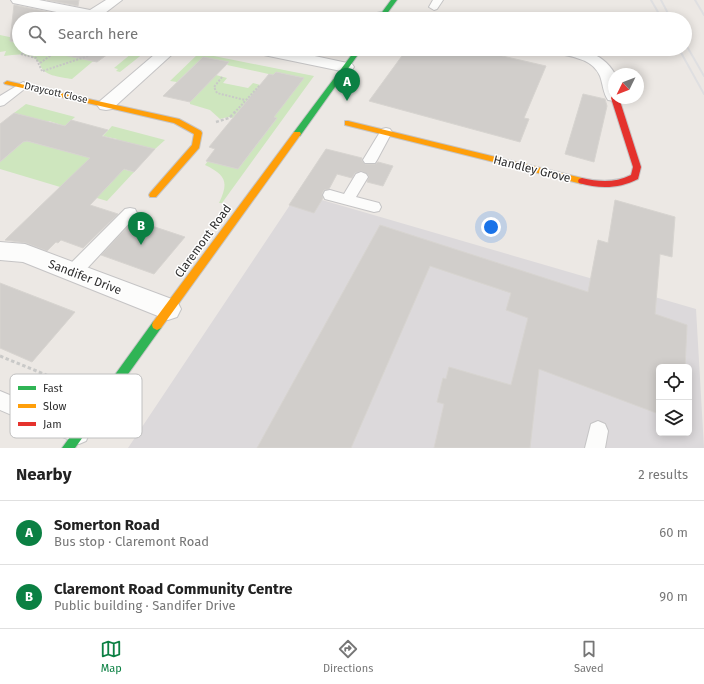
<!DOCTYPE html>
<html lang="en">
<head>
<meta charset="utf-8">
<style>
	body { margin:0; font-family:"Fira Sans",sans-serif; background:#f2f2f2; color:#222 }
	.controls { position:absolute; right:12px; bottom:12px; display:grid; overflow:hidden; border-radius:6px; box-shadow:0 2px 10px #0003 }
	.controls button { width:36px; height:36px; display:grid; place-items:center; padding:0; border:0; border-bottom:1px solid #e0e0e0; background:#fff; color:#222; font:20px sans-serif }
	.compass { position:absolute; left:608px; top:68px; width:36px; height:36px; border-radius:50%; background:#fff; box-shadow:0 2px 10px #0003; rotate:227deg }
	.you { position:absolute; left:491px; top:227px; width:14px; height:14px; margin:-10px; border:3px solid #fff; border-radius:50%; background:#1a73e8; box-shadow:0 0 0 6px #1a73e833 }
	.badge { display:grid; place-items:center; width:26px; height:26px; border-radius:50%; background:#0b8043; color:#fff; font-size:13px; font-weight:700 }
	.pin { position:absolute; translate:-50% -33px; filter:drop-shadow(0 1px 2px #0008) }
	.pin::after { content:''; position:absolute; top:21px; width:14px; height:12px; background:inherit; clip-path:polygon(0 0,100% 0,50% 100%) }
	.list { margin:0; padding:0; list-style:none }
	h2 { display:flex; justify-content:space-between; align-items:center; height:52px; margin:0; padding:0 16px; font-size:17px }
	h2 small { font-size:13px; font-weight:400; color:#767676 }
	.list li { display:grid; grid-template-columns:26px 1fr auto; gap:12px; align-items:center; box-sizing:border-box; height:64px; padding:0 16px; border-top:1px solid #e0e0e0 }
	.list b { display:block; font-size:15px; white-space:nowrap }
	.list p { margin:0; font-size:13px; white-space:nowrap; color:#767676 }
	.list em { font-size:13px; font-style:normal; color:#767676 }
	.icon { flex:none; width:22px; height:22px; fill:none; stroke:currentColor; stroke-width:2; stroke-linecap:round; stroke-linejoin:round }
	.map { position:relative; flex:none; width:704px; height:448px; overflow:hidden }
	.search { position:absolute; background:#fff; box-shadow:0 2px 10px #0003; left:12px; right:12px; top:12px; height:44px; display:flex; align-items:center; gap:10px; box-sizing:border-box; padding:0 14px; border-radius:22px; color:#767676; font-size:15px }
	.sheet { height:180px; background:#fff }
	nav { display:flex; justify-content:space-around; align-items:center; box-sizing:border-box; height:56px; border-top:1px solid #e0e0e0; background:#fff; font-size:11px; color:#767676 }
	nav a { display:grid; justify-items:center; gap:2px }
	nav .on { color:#0b8043 }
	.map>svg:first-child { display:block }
	.industrial { fill:#dcd9db; fill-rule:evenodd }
	.green { fill:#cee6be }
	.building { fill:#d1cecb; stroke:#d7d4d0 }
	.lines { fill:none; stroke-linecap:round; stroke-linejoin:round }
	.lane-casing { stroke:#c5c4c5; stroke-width:2 }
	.street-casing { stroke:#c5c4c5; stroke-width:2 }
	.fast-casing { stroke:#c5c4c5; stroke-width:2 }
	.slow-casing { stroke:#c5c4c5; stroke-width:2 }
	.jam-casing { stroke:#c5c4c5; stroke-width:2 }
	.path-far2 { stroke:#c9c9c8; stroke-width:2; stroke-dasharray:2 1.5; stroke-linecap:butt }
	.path-far1 { stroke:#c9c9c8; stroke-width:2.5; stroke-dasharray:3 2; stroke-linecap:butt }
	.path { stroke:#c9c9c8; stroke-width:3; stroke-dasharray:3.5 2.5; stroke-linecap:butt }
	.lane { fill:#fcfcfb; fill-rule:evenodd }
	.street { fill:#fcfcfb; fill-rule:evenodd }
	.fast { fill:#30b455; fill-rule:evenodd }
	.slow { fill:#ff9f0a; fill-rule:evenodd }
	.jam { fill:#e5322d; fill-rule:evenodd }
	.rail { stroke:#dfdfe1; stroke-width:2 }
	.labels { text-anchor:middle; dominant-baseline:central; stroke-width:3; stroke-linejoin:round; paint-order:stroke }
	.far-street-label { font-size:10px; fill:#2e2e2e; stroke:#fff }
	.street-label { font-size:12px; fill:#2e2e2e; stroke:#fff }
	.key { fill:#fff; stroke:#c0c0c0; stroke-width:1 }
	.key-label { font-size:11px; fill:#2e2e2e }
</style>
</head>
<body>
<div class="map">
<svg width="704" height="448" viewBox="0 0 704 448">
	<rect width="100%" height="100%" fill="#ece8e4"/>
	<path class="industrial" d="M298 193 696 309 704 448H128ZM659 367H689V433H659Z"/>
	<path class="green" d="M0 35 19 39V49L104 52 72 79C61 77 41 76 40 63 30 52 18 54 4 56L6 51 0 52Z
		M137 49H149L120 72 116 71 118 69 114 68Z
		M199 53 314 76 222 203H219C229 182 226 175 205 165L208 161 238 169 277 118 247 111 233 118 228 117 220 119 210 110 190 104V102L216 75 227 78 223 83 248 88 253 83 264 86 287 99 303 78 276 72 273 75 227 65 229 62 203 57 177 82 170 81Z
		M26 104 75 117 65 126 49 121 47 123 14 113Z
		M112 126 165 140 155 149 115 141 117 139 103 136Z
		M27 141 94 159 102 192 112 182 114 167 134 172 107 201 0 169V162L23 142Z"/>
	<path class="building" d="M47 0H79L78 6Z
		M14 5 77 18V19H19V43L10 41Z
		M47 49H109L108 54 97 62 54 53 56 51Z
		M407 49H472L546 66 524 118 529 119 520 142 369 101Z
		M203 57 229 62 190 102 163 96Z
		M276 72 304 78 274 117 277 118 238 169 206 161 215 149 209 147 269 74 273 75Z
		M583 94 605 99 607 106 594 162 565 154Z
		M14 113 65 126 71 120 108 130 102 136 155 149 134 172 124 169 90 205 118 214 83 248 61 240 58 243 56 242 47 251 26 243 5 240 90 158 27 141 23 142 0 162V124Z
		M326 149 362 158V161L365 164H375L378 162 393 166 383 186 367 182 369 176 362 171 355 173 352 178 337 174 329 189 324 190 322 194 323 198 314 213 289 205Z
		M615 200 675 217 672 257 660 254 655 314 687 325 685 367H659V414L539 369 530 448H434L444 404 437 402 443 378 446 379 449 367 511 385 528 318 506 310 511 293 430 266 351 448H257L380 225 588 292 598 240 608 243Z
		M134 220 185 237 154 274 101 255Z
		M0 283 75 312 32 362 0 348Z"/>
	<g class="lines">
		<defs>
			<path id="lane" d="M433 0H443L437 9 434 10 429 7Z
				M23 82 29 85 27 87 4 105 0 106V96Z
				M386 128 390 129 392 132 377 160 375 163H365L363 160 380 132 382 129Z
				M361 172 366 174 368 177 356 197 379 203 381 207 379 211 374 212 325 199 323 195 325 191 330 190 344 194 356 174Z
				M130 208 135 209 137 213 135 217 79 277 73 278 67 277 65 272 67 267 125 209Z
				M0 391 86 427 89 434 86 441 79 444 0 410Z
				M598 421 605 424 608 431 605 448H585L591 424Z"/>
			<path id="street" d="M11 0H39L90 10 106 0H122L105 13 116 16 118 19H90L18 4 13 3Z
				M382 12 402 16 404 19H377L375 16 377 13Z
				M161 49H178L112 109 106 110 100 109 97 105 100 101Z
				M251 49H282L352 64 354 67 352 70 346 72 259 54 253 52Z
				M548 49C575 49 600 48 615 74L614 98H621L614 101 608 100C603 93 603 84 600 76 592 57 567 56 550 52Z
				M0 242 25 244 177 301 181 309 177 317 168 320 23 262 0 260Z"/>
			<path id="fast" d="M391 0H397L383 19H377Z
				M356 49H362L300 136H294V132Z
				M157 320 161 322 162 325 161 328 75 448H62L153 322Z"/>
			<path id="slow" d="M7 81 179 119 201 131 202 133 199 148 156 197H150L149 195 150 193 192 145 194 134 174 123 5 84 4 83Z
				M345 121H348L582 178 586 181 582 184 345 125Z
				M294 132H300L301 134 161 328 157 330 153 328 152 325 153 322Z"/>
			<path id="jam" d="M612 96 619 98 641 167 638 179C618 189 600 189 579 183L578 181 579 179 582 178C599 182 615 183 631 175L633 167 611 98Z"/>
		</defs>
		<use href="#lane" class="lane-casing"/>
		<use href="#street" class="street-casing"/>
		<use href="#fast" class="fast-casing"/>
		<use href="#slow" class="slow-casing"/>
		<use href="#jam" class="jam-casing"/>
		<path class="path-far2" d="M21 54 36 58 42 71
			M22 54 27 49
			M40 63 50 56 47 54 52 50
			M43 71 88 56 96 50
			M222 77 214 87 217 93 245 100
			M234 113 260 85"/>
		<path class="path-far1" d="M216 122 229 118 235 112"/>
		<path class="path" d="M0 356 78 388"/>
		<use href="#lane" class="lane"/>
		<use href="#street" class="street"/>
		<use href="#fast" class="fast"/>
		<use href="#slow" class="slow"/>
		<use href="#jam" class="jam"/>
		<path class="rail" d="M651 0 662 19
			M661 0 671 19
			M695 0 704 15
			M685 43 704 76
			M679 49 704 94"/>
	</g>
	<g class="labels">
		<g class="far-street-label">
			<text transform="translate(56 93) rotate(13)">Draycott Close</text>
		</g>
		<g class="street-label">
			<text transform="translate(532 169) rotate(14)">Handley Grove</text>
			<text transform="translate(203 241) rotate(-54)">Claremont Road</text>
			<text transform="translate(85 277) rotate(21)">Sandifer Drive</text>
		</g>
	</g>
	<rect x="10" y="374" width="132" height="64" rx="6" class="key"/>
	<rect x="18" y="386" width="18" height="4" fill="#30b455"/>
	<rect x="18" y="404" width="18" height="4" fill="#ff9f0a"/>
	<rect x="18" y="422" width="18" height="4" fill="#e5322d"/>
	<g class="key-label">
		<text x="43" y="392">Fast</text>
		<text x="43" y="410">Slow</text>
		<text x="43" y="428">Jam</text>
	</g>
</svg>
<div class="controls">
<button><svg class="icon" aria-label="locate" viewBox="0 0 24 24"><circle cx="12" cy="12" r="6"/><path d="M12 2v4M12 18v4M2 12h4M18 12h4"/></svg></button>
<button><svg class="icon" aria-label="layers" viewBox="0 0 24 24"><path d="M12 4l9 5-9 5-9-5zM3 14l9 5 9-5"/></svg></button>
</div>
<svg class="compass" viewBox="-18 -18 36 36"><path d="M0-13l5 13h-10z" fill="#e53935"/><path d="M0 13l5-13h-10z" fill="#767676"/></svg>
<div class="you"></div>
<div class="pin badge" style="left:347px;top:101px">A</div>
<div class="pin badge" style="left:141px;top:245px">B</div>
<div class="search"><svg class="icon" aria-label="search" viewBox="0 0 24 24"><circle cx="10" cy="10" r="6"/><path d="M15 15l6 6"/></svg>Search here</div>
</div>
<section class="sheet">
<h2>Nearby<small>2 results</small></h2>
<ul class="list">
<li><span class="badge">A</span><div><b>Somerton Road</b><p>Bus stop · Claremont Road</p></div><em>60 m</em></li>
<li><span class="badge">B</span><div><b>Claremont Road Community Centre</b><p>Public building · Sandifer Drive</p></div><em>90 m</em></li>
</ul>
</section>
<nav>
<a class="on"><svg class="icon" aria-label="map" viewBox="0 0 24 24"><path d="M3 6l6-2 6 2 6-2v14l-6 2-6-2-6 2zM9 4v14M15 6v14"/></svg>Map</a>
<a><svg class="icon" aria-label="directions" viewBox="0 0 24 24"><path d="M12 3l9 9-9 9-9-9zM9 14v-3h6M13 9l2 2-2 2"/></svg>Directions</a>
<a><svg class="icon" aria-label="saved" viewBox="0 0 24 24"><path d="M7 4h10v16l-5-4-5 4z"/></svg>Saved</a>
</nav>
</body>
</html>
